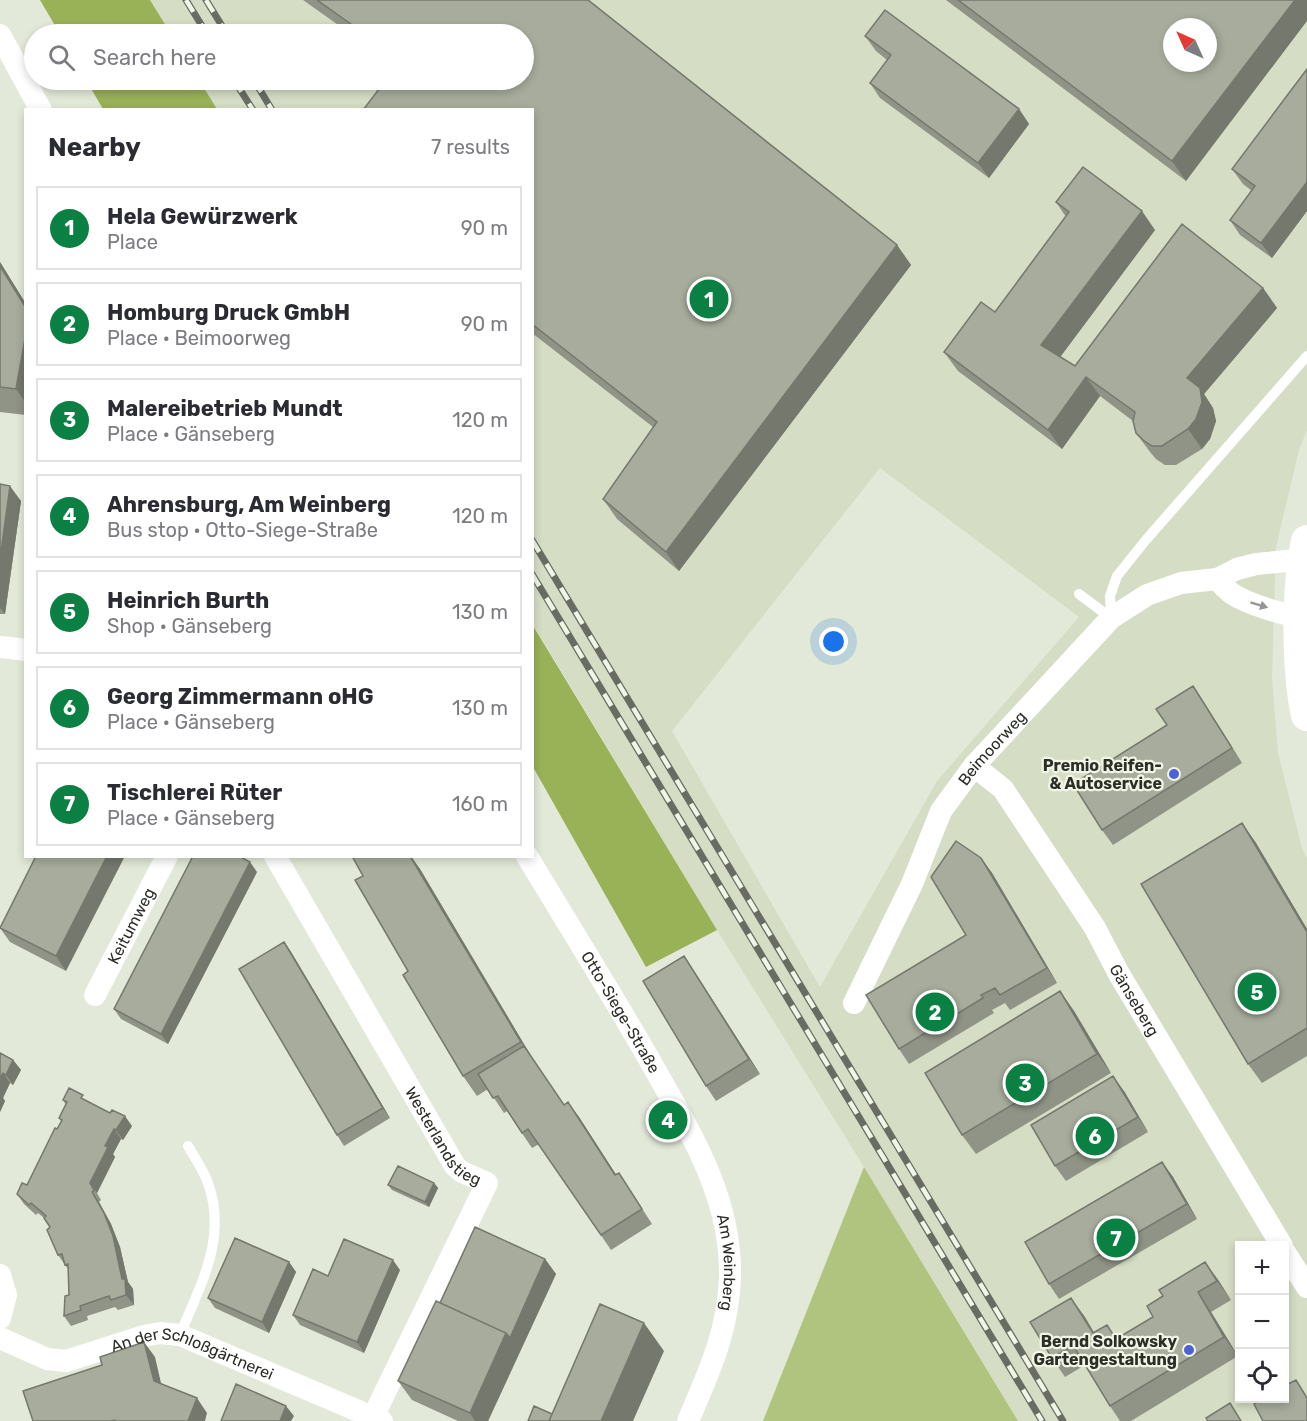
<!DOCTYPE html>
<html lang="en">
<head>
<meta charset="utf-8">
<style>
	body { margin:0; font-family:Rubik,sans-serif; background:#f7f7f7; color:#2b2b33 }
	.controls { position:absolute; right:18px; bottom:18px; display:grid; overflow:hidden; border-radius:0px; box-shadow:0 3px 9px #0003 }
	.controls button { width:54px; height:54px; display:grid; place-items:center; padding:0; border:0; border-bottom:2px solid #e1e1e2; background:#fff; color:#2b2b33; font:30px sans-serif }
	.compass { position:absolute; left:1163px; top:18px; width:54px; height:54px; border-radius:50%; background:#fff; box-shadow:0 3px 9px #0003; rotate:315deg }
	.you { position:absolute; left:834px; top:642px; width:21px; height:21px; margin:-15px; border:4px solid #fff; border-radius:50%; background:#1a73e8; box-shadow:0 0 0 9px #1a73e833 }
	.badge { display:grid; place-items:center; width:39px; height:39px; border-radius:50%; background:#0b8043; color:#fff; font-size:20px; font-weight:700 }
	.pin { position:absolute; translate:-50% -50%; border:3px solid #fff; box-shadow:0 2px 6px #0006 }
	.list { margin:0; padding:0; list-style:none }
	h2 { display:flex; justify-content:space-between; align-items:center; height:78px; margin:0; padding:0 24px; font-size:26px }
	h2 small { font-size:20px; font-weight:400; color:#7c7c81 }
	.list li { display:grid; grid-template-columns:39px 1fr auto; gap:18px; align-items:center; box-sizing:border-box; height:84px; margin:0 12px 12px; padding:0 12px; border:2px solid #e1e1e2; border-radius:0px }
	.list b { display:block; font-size:22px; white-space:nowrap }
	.list p { margin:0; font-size:20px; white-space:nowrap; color:#7c7c81 }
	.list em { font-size:20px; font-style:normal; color:#7c7c81 }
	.icon { flex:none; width:33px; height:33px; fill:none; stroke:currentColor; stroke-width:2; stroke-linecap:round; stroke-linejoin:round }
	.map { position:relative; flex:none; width:1307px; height:1421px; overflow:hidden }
	.search { position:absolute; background:#fff; box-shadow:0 3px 9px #0003; left:24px; top:24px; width:510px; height:66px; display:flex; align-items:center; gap:15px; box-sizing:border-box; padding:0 21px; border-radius:33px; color:#7c7c81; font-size:22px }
	.panel { position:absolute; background:#fff; box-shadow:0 3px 9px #0003; left:24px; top:108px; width:510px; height:750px; border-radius:0px }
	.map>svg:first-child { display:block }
	.built { fill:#d5ddc5; fill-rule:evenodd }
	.green { fill:#b0c47f }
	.forest { fill:#99b157 }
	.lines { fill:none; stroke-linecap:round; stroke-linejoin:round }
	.service { stroke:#fff; stroke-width:10 }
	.minor { stroke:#fff; stroke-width:22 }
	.secondary { stroke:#fff; stroke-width:32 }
	.rail-casing { stroke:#696c62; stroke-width:7 }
	.rail { stroke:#f0f6e5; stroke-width:4.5; stroke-dasharray:14; stroke-linecap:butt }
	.wall { fill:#909486 }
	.shaded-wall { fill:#75786d }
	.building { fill:#a7ac9c; stroke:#75786d; stroke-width:1.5; fill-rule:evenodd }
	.oneway { fill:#969693 }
	.poi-dot { fill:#4d60d5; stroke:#f0f6e5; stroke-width:2 }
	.labels { text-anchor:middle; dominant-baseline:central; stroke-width:4.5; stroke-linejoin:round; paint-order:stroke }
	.street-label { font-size:16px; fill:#2c2e27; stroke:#f0f6e5 }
	.poi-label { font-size:16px; font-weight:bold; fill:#2c2e27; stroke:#f0f6e5; text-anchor:end }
</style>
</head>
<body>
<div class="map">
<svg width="1307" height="1421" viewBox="0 0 1307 1421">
	<rect width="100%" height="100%" fill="#e3e9d8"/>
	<path class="built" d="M150 0H1307V430L1299 450 1276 547 1272 678 1278 753 1302 848 1307 859V1421H1018L864 1167 717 930 533 624 532 110 217 109 199 80H524V34H171ZM1172 27H1208V63H1172ZM880 468 1079 617 937 781 820 987 672 731ZM1240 1246H1284V1398H1240Z"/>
	<path class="green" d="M864 1167 1018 1421H763Z"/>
	<path class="forest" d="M40 0H150L171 34H60Z
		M86 80H199L217 109H103Z
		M532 624 717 930 646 967 533 767Z"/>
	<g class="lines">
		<path class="service" d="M1079 594 1111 618
			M1111 618 1110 596 1117 576 1145 541 1307 356
			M180 1335C200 1285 228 1239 208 1183 204 1171 195 1158 188 1146"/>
		<g class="minor">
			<path d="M0 35 41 110"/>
			<path d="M1217 579C1221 584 1226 589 1231 593 1247 604 1288 617 1307 617"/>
			<path d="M0 647 26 650"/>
			<path id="s1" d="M974 766 1003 789 1095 928 1119 974 1282 1246"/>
			<path id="s2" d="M275 856 455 1166 462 1172 487 1183 373 1417"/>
			<path id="s3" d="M527 856C568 924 610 991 649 1059 688 1129 732 1195 730 1278 728 1332 709 1372 688 1421"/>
			<path id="s4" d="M95 995 167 856"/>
			<path id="s5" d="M854 1003 912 884 941 811 974 766 1111 618 1147 595 1181 583 1217 579 1237 569 1256 564 1307 559"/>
			<path d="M1284 1251 1307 1287"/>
			<path d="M0 1275 6 1295 0 1318"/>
			<path id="s6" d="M0 1338 47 1359 66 1361 144 1336 160 1333 180 1335 382 1421"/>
		</g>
		<path class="secondary" d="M1307 541C1297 587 1297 669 1307 715"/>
		<defs>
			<path id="rail" d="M186 0 207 34
				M206 0 227 34
				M234 80 253 110
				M254 80 272 110
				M532 540 1063 1421
				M532 574 1042 1421"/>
		</defs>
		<use href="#rail" class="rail-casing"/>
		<use href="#rail" class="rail"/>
	</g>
	<path class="wall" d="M303 0H589L897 245 911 265 679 571 617 519 603 499 653 427 532 333V110L524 34H351Z
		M946 0H1307L1186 181Z
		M865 36 1019 109 1029 124 989 178 880 98 870 83 887 60 876 51Z
		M1307 69V211L1272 258 1240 235 1230 220 1252 191 1243 184 1232 169Z
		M1056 202 1155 230 1060 357 1075 366 1263 288 1277 308 1204 394 1213 408 1216 421 1210 439 1202 449 1176 465H1165L1156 459 1150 452 1136 433 1133 421 1100 396 1062 449 958 371 944 352 995 312 1066 217Z
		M0 262 26 304V415L0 412Z
		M0 484 21 501 5 614H0Z
		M1193 686 1242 763 1113 845 1102 830 1167 725Z
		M1242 823 1256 843 1307 929V1056L1262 1083 1248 1064Z
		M36 856 66 971 10 942 0 928Z
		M352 856H411L420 869 534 1061 564 1105 579 1117 616 1175 629 1188 652 1224 611 1250 539 1144 532 1148 507 1111 504 1113 488 1089 477 1096 463 1076 408 971 363 876Z
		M981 858 992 873 1057 983 1010 1010 1005 1003 992 1010 994 1013 909 1064 899 1049 966 935Z
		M257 872 168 1044 121 1019 114 1009Z
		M284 942 291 952 390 1118 344 1146 337 1135Z
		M694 971 760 1074 716 1101 706 1086Z
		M1060 991 1074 1011 1111 1073 976 1154 962 1135Z
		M0 1053 13 1060 21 1070 13 1085 10 1083 3 1098 5 1101 0 1112Z
		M1124 1091 1148 1132 1066 1181 1055 1166Z
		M63 1100 87 1101 132 1126 123 1140 121 1139 113 1154 115 1157 97 1193 101 1200 99 1202 111 1224 120 1247 128 1282 133 1289 134 1305 118 1310 115 1307 87 1316 88 1320 71 1326 64 1316 69 1295 68 1269 58 1255 50 1227 44 1218 38 1213 36 1215 24 1204 17 1194 27 1185 57 1129 61 1121 59 1118 66 1105Z
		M1162 1162 1173 1177 1197 1219 1059 1299 1049 1284Z
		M434 1183 438 1188 429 1207 392 1190 388 1185Z
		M545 1259 556 1274 488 1421H458L412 1400 398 1381 440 1303Z
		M289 1262 296 1272 269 1333 215 1308 208 1298Z
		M1205 1262 1231 1300 1211 1312 1238 1356 1131 1421H1120L1110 1406 1085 1365 1065 1377 1052 1358 1071 1298 1094 1333 1117 1339 1153 1317 1163 1296Z
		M400 1270 364 1353 300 1325 293 1315 328 1276Z"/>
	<path class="shaded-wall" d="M1295 0H1307V21L1186 181 1172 161Z
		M1019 109 1029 124 989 178 978 163Z
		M1307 182V211L1272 258 1261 243Z
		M1142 211 1155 230 1055 364 1041 345Z
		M897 245 911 265 679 571 666 552Z
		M0 262 26 304V308L0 266Z
		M1263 288 1277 308 1204 394 1213 408 1216 421 1210 439 1202 449 1188 429 1187 378Z
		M26 333V403L16 389Z
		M1086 377 1100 396 1062 449 1048 430Z
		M10 486 21 501 5 614 0 608V559Z
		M1193 686 1203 701 1242 763 1232 748Z
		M1242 823 1256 843 1307 929V932Z
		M107 856H125L66 971 56 956Z
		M410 856 420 869 534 1061 574 1120 521 1042Z
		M981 858 992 873 1057 983 1047 968Z
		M250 862 257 872 168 1044 161 1034Z
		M284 942 291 952 390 1118 383 1108Z
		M684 956 694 971 760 1074 749 1059Z
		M1060 991 1074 1011 1111 1073 1097 1054Z
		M13 1060 21 1070 13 1085 6 1075Z
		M3 1073 10 1083 3 1098 5 1101 0 1112V1079Z
		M1113 1076 1124 1091 1148 1132 1138 1117Z
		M568 1102 579 1117 626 1190 615 1175Z
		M125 1116 132 1126 123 1140 116 1130Z
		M114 1129 121 1139 113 1154 115 1157 97 1193 90 1183 105 1146Z
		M1162 1162 1173 1177 1197 1219 1187 1204Z
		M434 1183 438 1188 429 1207 425 1202Z
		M92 1192 99 1202 111 1224 120 1247 128 1282 133 1289 134 1305 126 1295 122 1279Z
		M545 1259 556 1274 488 1421H475L470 1413 506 1333Z
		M393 1260 400 1270 364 1353 357 1342Z
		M289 1262 296 1272 269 1333 262 1322Z
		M1205 1262 1219 1281 1231 1300 1217 1281Z
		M1198 1292 1211 1312 1238 1356 1224 1337Z
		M1071 1298 1085 1317 1106 1353 1093 1333Z
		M644 1323 664 1351 633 1421H601Z
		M144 1342 155 1357 164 1396 154 1381Z
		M197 1398 207 1413 205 1421H188Z
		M286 1406 294 1416 291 1421H280Z"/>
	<path class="building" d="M317 0H588L897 245 666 552 603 499 657 422 532 324V110H363L386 80H524V34H365Z
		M958 0H1295L1172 161ZM1172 27H1208V63H1172Z
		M885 10 1019 109 978 163 870 83 891 55 865 36Z
		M1307 69V182L1261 243 1230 220 1255 186 1232 169Z
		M1083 167 1142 211 1041 345 1075 366 1182 224 1263 288 1187 378 1200 388 1202 402 1196 419 1188 429 1162 446H1152L1143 440 1136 433 1133 421 1135 412 1086 377 1048 430 944 352 981 302 995 312 1069 212 1056 202Z
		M0 266 26 308V333L16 389 0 387Z
		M0 484 10 486 0 559Z
		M1193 686 1232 748 1102 830 1073 784 1167 725 1156 709Z
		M1242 823 1307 932V1028L1248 1064 1141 884Z
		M956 841 981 858 1047 968 1000 995 995 988 981 995 983 998 899 1049 866 995 966 935 931 877Z
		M36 856H107L56 956 0 928Z
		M193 856H239L250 862 161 1034 114 1009Z
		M352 856H390L391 857 410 856 521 1042 463 1076 403 975 408 971 355 880 363 876Z
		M284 942 383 1108 337 1135 239 969Z
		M684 956 749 1059 706 1086 643 981Z
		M1060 991 1097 1054 962 1135 925 1073Z
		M524 1046 564 1105 568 1102 615 1175 619 1173 642 1209 601 1235 528 1129 522 1133 498 1096 493 1098 478 1074Z
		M0 1053 13 1060 6 1075 3 1073 0 1079Z
		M1113 1076 1138 1117 1055 1166 1031 1125Z
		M69 1088 83 1095 81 1098 110 1113 112 1110 125 1116 116 1130 114 1129 105 1146 108 1147 90 1183 94 1190 92 1192 104 1213 113 1236 122 1279H125L126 1295 111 1300 109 1296 80 1306 81 1310 64 1316 65 1296 69 1295 68 1264 65 1265 62 1254 58 1255 47 1230 50 1227 44 1218 46 1216 43 1213 31 1203 29 1205 17 1194 22 1183 27 1185 55 1128 57 1129 62 1120 59 1118 67 1102 63 1100Z
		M1162 1162 1187 1204 1049 1284 1025 1242Z
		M398 1166 434 1183 425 1202 388 1185Z
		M475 1227 545 1259 510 1338 506 1333 440 1303Z
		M235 1238 289 1262 262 1322 208 1298Z
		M344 1239 393 1260 357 1342 293 1315 313 1269 328 1276Z
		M1205 1262 1217 1281 1198 1292 1224 1337 1110 1406 1073 1345 1052 1358 1030 1322 1071 1298 1093 1333 1107 1325 1116 1339 1153 1317 1147 1306 1163 1296 1159 1290Z
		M436 1301 506 1333 470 1413 398 1381Z
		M600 1304 644 1323 601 1421H549Z
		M144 1342 154 1381 197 1398 188 1421H117L114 1420 111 1421H33L23 1391 102 1365 100 1357Z
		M1296 1380 1307 1398V1421H1263L1254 1404 1263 1398H1284V1386Z
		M236 1384 286 1406 280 1421H221Z
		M1230 1403 1241 1421H1208L1206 1418Z
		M534 1406 552 1414 549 1421H528Z"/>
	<defs><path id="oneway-solid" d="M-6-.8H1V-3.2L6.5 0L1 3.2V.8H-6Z" transform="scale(1.5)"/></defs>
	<use class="oneway" href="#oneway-solid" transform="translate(1259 605) rotate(17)"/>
	<g class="poi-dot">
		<circle cx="1174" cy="774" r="6"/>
		<circle cx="1189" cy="1350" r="6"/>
	</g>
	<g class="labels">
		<g class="street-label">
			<text stroke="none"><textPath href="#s5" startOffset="292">Beimoorweg</textPath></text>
			<text stroke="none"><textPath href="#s4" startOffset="78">Keitumweg</textPath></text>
			<text stroke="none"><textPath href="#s1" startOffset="286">Gänseberg</textPath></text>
			<text stroke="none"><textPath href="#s3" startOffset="182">Otto-Siege-Straße</textPath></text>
			<text stroke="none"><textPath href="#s2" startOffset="328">Westerlandstieg</textPath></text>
			<text stroke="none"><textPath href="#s3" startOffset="458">Am Weinberg</textPath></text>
			<text stroke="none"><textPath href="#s6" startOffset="204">An der Schloßgärtnerei</textPath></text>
		</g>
		<g class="poi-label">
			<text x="1162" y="765">Premio Reifen-<tspan x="1162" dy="18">&amp; Autoservice</tspan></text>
			<text x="1177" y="1341">Bernd Solkowsky<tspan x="1177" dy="18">Gartengestaltung</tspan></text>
		</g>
	</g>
</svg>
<div class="controls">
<button>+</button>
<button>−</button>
<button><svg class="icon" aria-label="locate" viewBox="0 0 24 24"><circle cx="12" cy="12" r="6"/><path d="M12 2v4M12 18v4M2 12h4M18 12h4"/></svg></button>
</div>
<svg class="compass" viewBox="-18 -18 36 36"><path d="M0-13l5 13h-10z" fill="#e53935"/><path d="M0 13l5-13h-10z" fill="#7c7c81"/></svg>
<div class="you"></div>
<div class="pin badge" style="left:709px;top:299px">1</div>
<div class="pin badge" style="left:935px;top:1012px">2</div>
<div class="pin badge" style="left:1025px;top:1083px">3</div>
<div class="pin badge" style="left:668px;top:1120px">4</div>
<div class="pin badge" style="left:1257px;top:992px">5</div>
<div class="pin badge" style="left:1095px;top:1136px">6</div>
<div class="pin badge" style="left:1116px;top:1238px">7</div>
<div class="search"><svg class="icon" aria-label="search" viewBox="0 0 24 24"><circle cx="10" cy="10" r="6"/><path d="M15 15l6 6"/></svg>Search here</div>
<section class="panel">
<h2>Nearby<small>7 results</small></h2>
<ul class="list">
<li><span class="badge">1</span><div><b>Hela Gewürzwerk</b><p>Place</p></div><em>90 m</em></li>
<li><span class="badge">2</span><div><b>Homburg Druck GmbH</b><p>Place · Beimoorweg</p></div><em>90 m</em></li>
<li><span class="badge">3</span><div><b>Malereibetrieb Mundt</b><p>Place · Gänseberg</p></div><em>120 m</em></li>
<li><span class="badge">4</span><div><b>Ahrensburg, Am Weinberg</b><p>Bus stop · Otto-Siege-Straße</p></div><em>120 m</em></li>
<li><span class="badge">5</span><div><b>Heinrich Burth</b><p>Shop · Gänseberg</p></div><em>130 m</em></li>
<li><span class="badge">6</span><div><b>Georg Zimmermann oHG</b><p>Place · Gänseberg</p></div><em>130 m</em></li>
<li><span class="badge">7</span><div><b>Tischlerei Rüter</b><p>Place · Gänseberg</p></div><em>160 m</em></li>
</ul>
</section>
</div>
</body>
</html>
